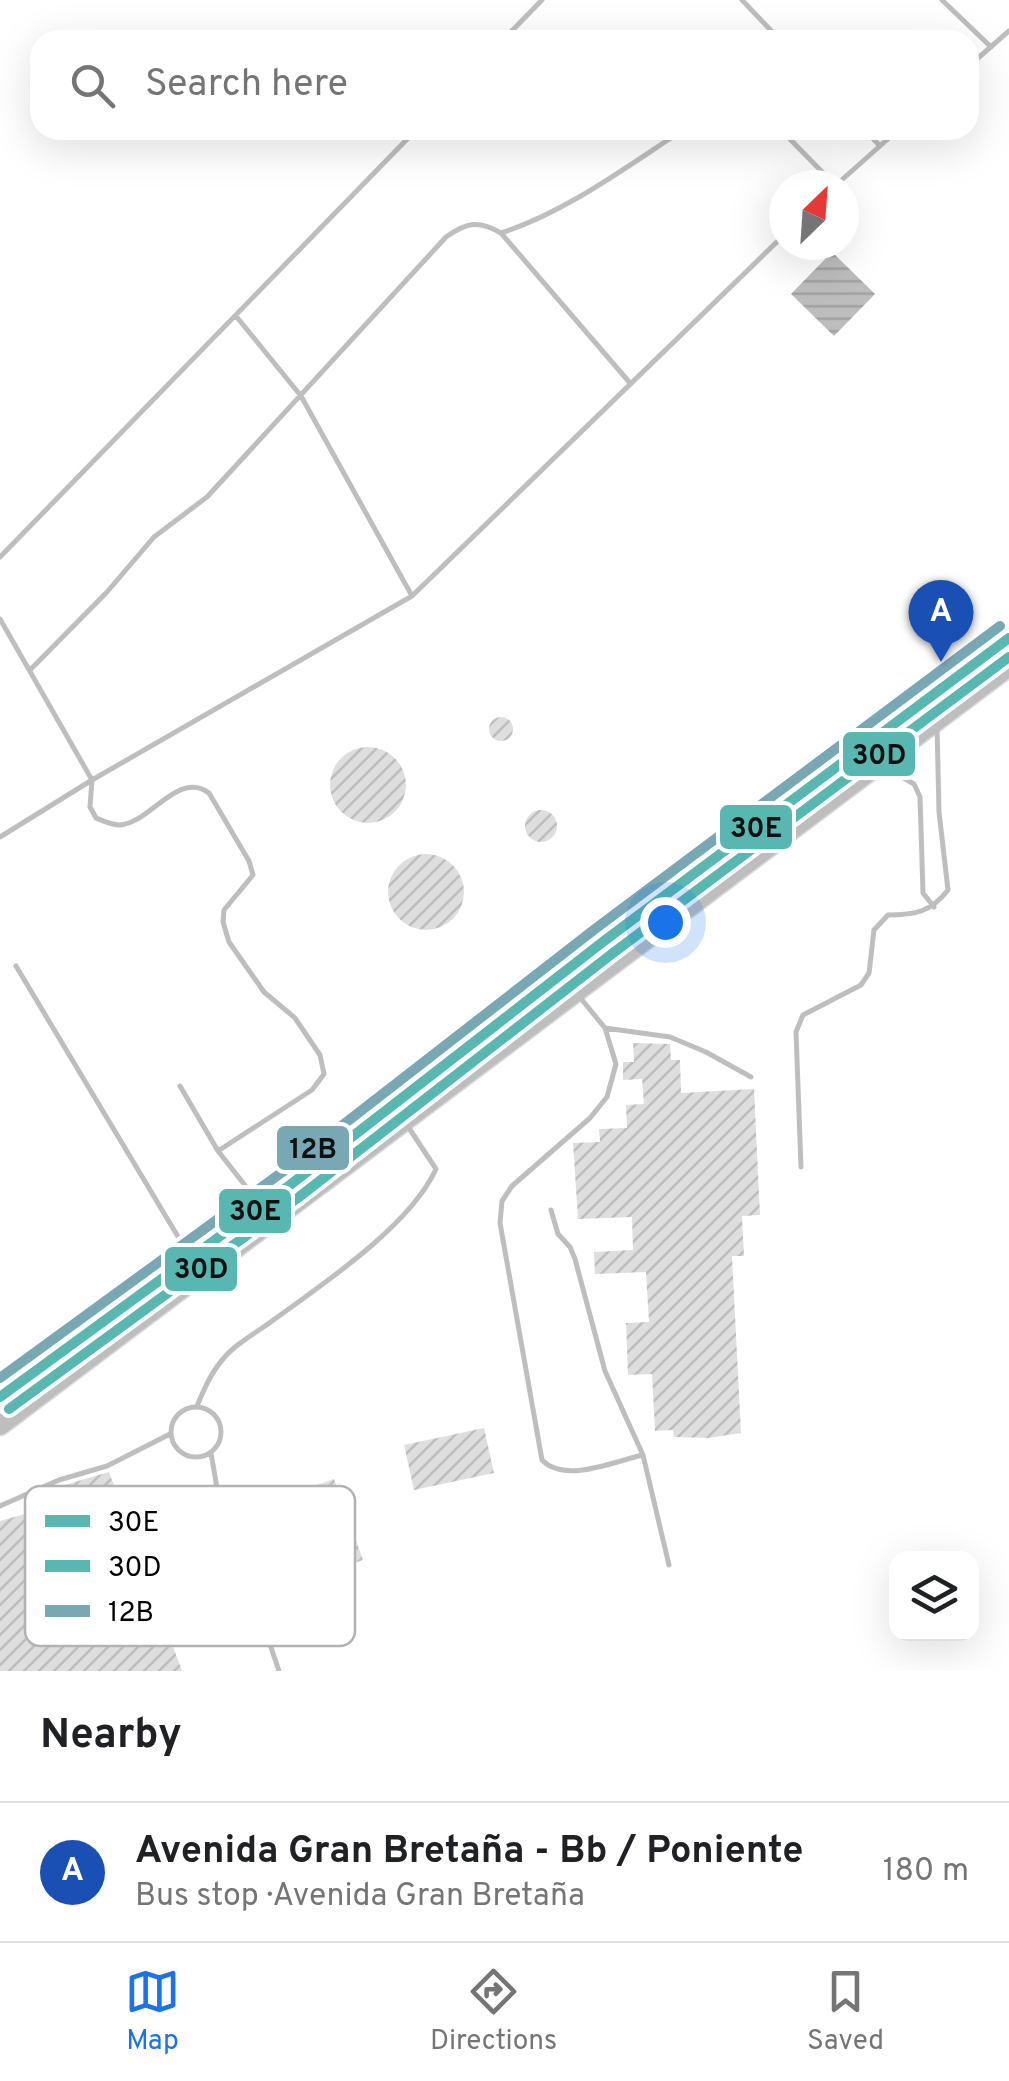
<!DOCTYPE html>
<html lang="en">
<head>
<meta charset="utf-8">
<style>
	body { margin:0; font-family:Overpass,sans-serif; background:#f2f2f2; color:#202124 }
	.controls { position:absolute; right:30px; bottom:30px; display:grid; overflow:hidden; border-radius:20px; box-shadow:0 10px 40px #0002 }
	.controls button { width:90px; height:90px; display:grid; place-items:center; padding:0; border:0; border-bottom:2px solid #e0e0e0; background:#fff; color:#202124; font:50px sans-serif }
	.compass { position:absolute; left:769px; top:170px; width:90px; height:90px; border-radius:50%; background:#fff; box-shadow:0 10px 40px #0002; rotate:25deg }
	.you { position:absolute; left:665px; top:922px; width:35px; height:35px; margin:-25px; border:8px solid #fff; border-radius:50%; background:#1a73e8; box-shadow:0 0 0 15px #1a73e833 }
	.badge { display:grid; place-items:center; width:65px; height:65px; border-radius:50%; background:#1a73e8; color:#fff; font-size:32px; font-weight:700 }
	.pin { position:absolute; translate:-50% -82px; filter:drop-shadow(0 2px 5px #0008) }
	.pin::after { content:''; position:absolute; top:52px; width:35px; height:30px; background:inherit; clip-path:polygon(0 0,100% 0,50% 100%) }
	.list { margin:0; padding:0; list-style:none }
	h2 { display:flex; justify-content:space-between; align-items:center; height:130px; margin:0; padding:0 40px; font-size:42px }
	h2 small { font-size:32px; font-weight:400; color:#757577 }
	.list li { display:grid; grid-template-columns:65px 1fr auto; gap:30px; align-items:center; box-sizing:border-box; height:140px; padding:0 40px; border-top:2px solid #e0e0e0 }
	.list b { display:block; font-size:38px; white-space:nowrap }
	.list p { margin:0; font-size:32px; white-space:nowrap; color:#757577 }
	.list em { font-size:32px; font-style:normal; color:#757577 }
	.icon { flex:none; width:55px; height:55px; fill:none; stroke:currentColor; stroke-width:2; stroke-linecap:round; stroke-linejoin:round }
	.map { position:relative; flex:none; width:1009px; height:1671px; overflow:hidden }
	.search { position:absolute; background:#fff; box-shadow:0 10px 40px #0002; left:30px; right:30px; top:30px; height:110px; display:flex; align-items:center; gap:25px; box-sizing:border-box; padding:0 35px; border-radius:30px; color:#757577; font-size:38px }
	.sheet { height:270px; background:#fff }
	nav { display:flex; justify-content:space-around; align-items:center; box-sizing:border-box; height:140px; border-top:2px solid #e0e0e0; background:#fff; font-size:28px; color:#757577 }
	nav a { display:grid; justify-items:center; gap:5px }
	nav .on { color:#1a73e8 }
	.map>svg:first-child { display:block }
	.water { fill:url(#water-rules) }
	.building { fill:url(#building-hatch) }
	.lines { fill:none; stroke-linecap:round; stroke-linejoin:round }
	.primary-casing { stroke:#dbdbdb; stroke-width:21 }
	.lane { stroke:#bebebe; stroke-width:5 }
	.primary { stroke:#bebebe; stroke-width:18 }
	.bus-1-casing { stroke:#fff; stroke-width:18 }
	.bus-2-casing { stroke:#fff; stroke-width:18 }
	.bus-3-casing { stroke:#fff; stroke-width:18 }
	.bus-1 { stroke:#58b7b0; stroke-width:10 }
	.bus-2 { stroke:#58b7b0; stroke-width:10 }
	.bus-3 { stroke:#79a8b5; stroke-width:10 }
	.key { fill:#fff; stroke:#b2b2b2; stroke-width:2.5 }
	.key-label { font-size:28px; fill:#000 }
	.line-badge { stroke:#fff; stroke-width:4 }
	.pale-badge-label { font-size:28px; text-anchor:middle; font-weight:bold; fill:#111 }
</style>
</head>
<body>
<div class="map">
<svg width="1009" height="1671" viewBox="0 0 1009 1671">
	<defs>
		<pattern id="water-rules" width="6" height="5" patternUnits="userSpaceOnUse" patternTransform="scale(2.5)"><rect width="6" height="5" fill="#bdbdbd"/><path d="M0 2.5h6" fill="none" stroke="#a1a1a1"/></pattern>
		<pattern id="building-hatch" width="6" height="6" patternUnits="userSpaceOnUse" patternTransform="scale(2.5)"><rect width="6" height="6" fill="#dedede"/><path d="M-1 1l2-2M0 6l6-6M5 7l2-2" fill="none" stroke="#bdbdbd"/></pattern>
	</defs>
	<rect width="100%" height="100%" fill="#fff"/>
	<path class="water" d="M832 252 875 294 834 336 791 294Z"/>
	<path class="building" d="M489 729a12 12 0 1 1 24 0a12 12 0 1 1-24 0Z
		M330 785a38 38 0 1 1 76 0a38 38 0 1 1-76 0Z
		M525 826a16 16 0 1 1 32 0a16 16 0 1 1-32 0Z
		M388 892a38 38 0 1 1 76 0a38 38 0 1 1-76 0Z
		M633 1043 670 1044 671 1060H680L681 1093 754 1089 760 1215 742 1216 744 1256H732L741 1433 708 1438 674 1437 673 1430 655 1431 652 1374 628 1375 626 1323 649 1322 646 1272 595 1274 594 1252 633 1250 632 1217 578 1219 573 1143 600 1142 599 1129 627 1128 626 1105 644 1104 642 1079 623 1080V1062H634Z
		M484 1428 494 1473 414 1490 404 1445Z
		M109 1472 182 1671H0V1521L36 1511 31 1499 61 1486Z
		M334 1479 363 1560 282 1588 253 1507Z"/>
	<g class="lines">
		<defs>
			<path id="primary" d="M0 1397 290 1185 604 941 1009 638
				M0 1426 1009 667"/>
		</defs>
		<use href="#primary" class="primary-casing"/>
		<path class="lane" d="M742 0 780 40
			M942 0 991 47
			M503 40 542 0
			M969 66 1009 31
			M781 130 835 185
			M865 130 880 146
			M836 185 898 130
			M501 233C566 212 626 167 683 130
			M236 316 301 396 412 596
			M0 557 416 130
			M0 619 92 780 90 807 96 818C103 821 112 825 120 825 150 823 178 770 209 793L249 861 253 875 224 910 223 922 229 942 264 992 295 1018 320 1055 324 1074 312 1090 218 1151
			M30 670 107 592 154 537 207 497 446 237C467 222 479 220 501 233L630 383
			M885 767 914 784 920 797 923 893 934 907
			M0 837 92 780 412 596 784 235
			M16 966 189 1255
			M578 995 605 1028 616 1064 607 1097 590 1118 512 1186 502 1201 500 1223 542 1460C565 1484 615 1461 643 1455
			M605 1028 670 1037 706 1052 751 1077
			M180 1086 218 1151 259 1203
			M801 1167 796 1032 803 1015 861 985 869 973 874 930 888 915C915 915 931 912 948 890L939 812 937 725
			M551 1210 558 1234 570 1247 575 1259 605 1371 643 1455 669 1565
			M197 1406C204 1389 211 1373 223 1359 235 1344 256 1333 272 1321 323 1284 410 1226 436 1169L407 1125
			M171 1432a25 25 0 1 1 50 0a25 25 0 1 1-50 0Z
			M211 1453 217 1488 279 1671
			M0 1506 59 1480 107 1466 170 1434"/>
		<use href="#primary" class="primary"/>
		<defs>
			<path id="bus-1" d="M0 1397 290 1185 604 941 1009 638"/>
			<path id="bus-2" d="M9 1409 299 1197 613 953 1009 657"/>
			<path id="bus-3" d="M0 1378 281 1173 595 929 1000 626"/>
		</defs>
		<use href="#bus-1" class="bus-1-casing"/>
		<use href="#bus-2" class="bus-2-casing"/>
		<use href="#bus-3" class="bus-3-casing"/>
		<use href="#bus-1" class="bus-1"/>
		<use href="#bus-2" class="bus-2"/>
		<use href="#bus-3" class="bus-3"/>
	</g>
	<rect x="25" y="1486" width="330" height="160" rx="15" class="key"/>
	<rect x="45" y="1515" width="45" height="12" fill="#58b7b0"/>
	<rect x="45" y="1560" width="45" height="12" fill="#58b7b0"/>
	<rect x="45" y="1605" width="45" height="12" fill="#79a8b5"/>
	<g class="key-label">
		<text x="108" y="1531">30E</text>
		<text x="108" y="1576">30D</text>
		<text x="108" y="1621">12B</text>
	</g>
	<g class="line-badge">
		<rect x="841" y="730" width="76" height="48" rx="10" fill="#58b7b0"/>
		<rect x="718" y="803" width="76" height="48" rx="10" fill="#58b7b0"/>
		<rect x="275" y="1124" width="76" height="48" rx="10" fill="#79a8b5"/>
		<rect x="217" y="1187" width="76" height="48" rx="10" fill="#58b7b0"/>
		<rect x="163" y="1245" width="76" height="48" rx="10" fill="#58b7b0"/>
	</g>
	<g class="pale-badge-label">
		<text x="879" y="764">30D</text>
		<text x="756" y="837">30E</text>
		<text x="313" y="1158">12B</text>
		<text x="255" y="1220">30E</text>
		<text x="201" y="1278">30D</text>
	</g>
</svg>
<div class="controls">
<button><svg class="icon" aria-label="layers" viewBox="0 0 24 24"><path d="M12 4l9 5-9 5-9-5zM3 14l9 5 9-5"/></svg></button>
</div>
<svg class="compass" viewBox="-18 -18 36 36"><path d="M0-13l5 13h-10z" fill="#e53935"/><path d="M0 13l5-13h-10z" fill="#757577"/></svg>
<div class="you"></div>
<div class="pin badge" style="left:941px;top:662px;background:#1a4fb4">A</div>
<div class="search"><svg class="icon" aria-label="search" viewBox="0 0 24 24"><circle cx="10" cy="10" r="6"/><path d="M15 15l6 6"/></svg>Search here</div>
</div>
<section class="sheet">
<h2>Nearby<small></small></h2>
<ul class="list">
<li><span class="badge" style="background:#1a4fb4">A</span><div><b>Avenida Gran Bretaña - Bb / Poniente</b><p>Bus stop · Avenida Gran Bretaña</p></div><em>180 m</em></li>
</ul>
</section>
<nav>
<a class="on"><svg class="icon" aria-label="map" viewBox="0 0 24 24"><path d="M3 6l6-2 6 2 6-2v14l-6 2-6-2-6 2zM9 4v14M15 6v14"/></svg>Map</a>
<a><svg class="icon" aria-label="directions" viewBox="0 0 24 24"><path d="M12 3l9 9-9 9-9-9zM9 14v-3h6M13 9l2 2-2 2"/></svg>Directions</a>
<a><svg class="icon" aria-label="saved" viewBox="0 0 24 24"><path d="M7 4h10v16l-5-4-5 4z"/></svg>Saved</a>
</nav>
</body>
</html>
